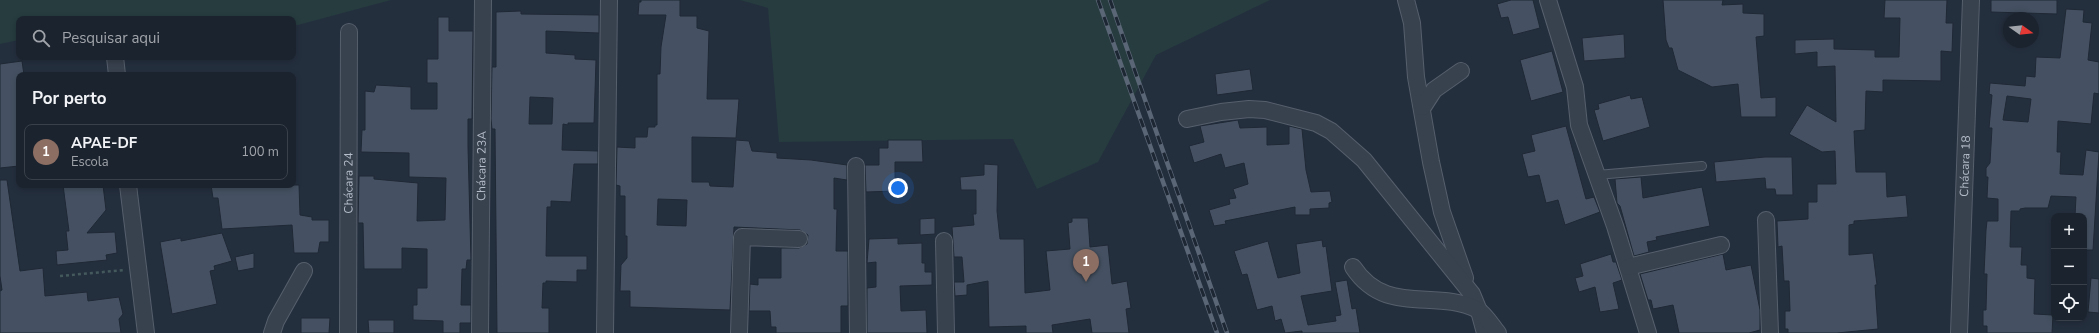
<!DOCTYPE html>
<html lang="pt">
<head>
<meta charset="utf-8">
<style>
	body { margin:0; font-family:"Nunito Sans",sans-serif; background:#282f3a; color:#f1f3f6 }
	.controls { position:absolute; right:12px; bottom:12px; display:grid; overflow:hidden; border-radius:8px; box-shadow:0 2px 6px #0003 }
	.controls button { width:36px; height:36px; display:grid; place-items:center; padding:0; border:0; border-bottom:1px solid #39404a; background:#1b232e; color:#f1f3f6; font:20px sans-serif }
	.compass { position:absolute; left:2003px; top:12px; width:36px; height:36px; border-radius:50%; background:#1b232e; box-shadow:0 2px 6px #0003; rotate:105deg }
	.you { position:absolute; left:898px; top:188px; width:14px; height:14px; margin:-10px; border:3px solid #fff; border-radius:50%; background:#1a73e8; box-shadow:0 0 0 6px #1a73e833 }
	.badge { display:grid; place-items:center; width:26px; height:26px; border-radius:50%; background:#d93025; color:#fff; font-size:13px; font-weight:700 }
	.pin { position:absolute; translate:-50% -33px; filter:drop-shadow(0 1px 2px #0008) }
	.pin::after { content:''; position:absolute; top:21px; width:14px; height:12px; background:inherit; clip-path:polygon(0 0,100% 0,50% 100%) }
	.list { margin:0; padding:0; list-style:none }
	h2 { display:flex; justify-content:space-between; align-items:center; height:52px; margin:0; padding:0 16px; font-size:17px }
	h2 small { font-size:13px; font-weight:400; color:#a0a4aa }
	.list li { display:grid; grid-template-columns:26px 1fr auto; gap:12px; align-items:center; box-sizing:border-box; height:56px; margin:0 8px 8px; padding:0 8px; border:1px solid #39404a; border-radius:8px }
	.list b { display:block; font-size:15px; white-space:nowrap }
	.list p { margin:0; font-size:13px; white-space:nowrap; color:#a0a4aa }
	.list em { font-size:13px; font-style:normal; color:#a0a4aa }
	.icon { flex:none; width:22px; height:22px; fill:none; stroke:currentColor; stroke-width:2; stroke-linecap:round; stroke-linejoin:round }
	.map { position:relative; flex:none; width:2099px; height:333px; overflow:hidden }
	.search { position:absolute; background:#1b232e; box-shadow:0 2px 6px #0003; left:16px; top:16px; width:280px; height:44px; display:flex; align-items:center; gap:10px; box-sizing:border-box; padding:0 14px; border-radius:8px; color:#a0a4aa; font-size:15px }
	.panel { position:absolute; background:#1b232e; box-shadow:0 2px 6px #0003; left:16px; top:72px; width:280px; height:116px; border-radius:8px }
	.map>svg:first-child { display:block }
	.green { fill:#263c3f }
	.building { fill:#455162; stroke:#1f2835; fill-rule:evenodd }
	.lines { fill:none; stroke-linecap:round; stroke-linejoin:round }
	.service-casing { stroke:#565f6c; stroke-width:10 }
	.minor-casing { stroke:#565f6c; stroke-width:18 }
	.path { stroke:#44595c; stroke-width:2.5; stroke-dasharray:3 3; stroke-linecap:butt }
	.service { stroke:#38414e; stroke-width:8 }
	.minor { stroke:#38414e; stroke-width:16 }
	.rail-casing { stroke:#5a6575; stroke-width:4.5 }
	.rail { stroke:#1d2633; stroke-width:3; stroke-dasharray:9; stroke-linecap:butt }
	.labels { text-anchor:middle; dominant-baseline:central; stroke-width:4; stroke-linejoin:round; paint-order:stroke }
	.street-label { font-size:12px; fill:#b4bcc9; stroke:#1d2633 }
</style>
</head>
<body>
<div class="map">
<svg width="2099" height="333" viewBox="0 0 2099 333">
	<rect width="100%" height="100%" fill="#242f3e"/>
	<path class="green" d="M0 0H391L298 25H293V19H19V40L0 44Z
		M740 0H1270L1156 55 1098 162 1037 189 1013 139 779 142 768 8Z"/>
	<path class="building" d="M641 0H680V16H697V28L709 31 707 99H739L736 138 692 137V182H709L710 186 733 187 736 140 749 141 752 151 777 153V158L811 160 847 165V180L834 178V209H837L836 251H848V306H841V333H776V327H771L770 311H749L750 284 758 285V278H781V248H799L807 244 808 235 800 230 734 227 730 310 630 307V291H620L621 265 627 258V236H625V196H620V186L616 185 617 147 635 148V137H647L648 127H655V125H657V74H660L661 47 666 15H638L639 2H641ZM658 199 687 200 686 226 657 225Z
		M1511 0H1533L1540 28 1513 35 1508 17 1501 18 1497 4Z
		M1663 0H1723L1722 5 1743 4V13L1764 14V36L1756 37 1761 98 1776 97V117H1741L1738 84 1712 87 1678 70 1672 48H1669L1666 40Z
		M1885 0H1947L1946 23H1953L1952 52 1941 51V81L1883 80V92L1866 91 1865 130 1854 131 1856 172H1886L1887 197 1906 195 1908 217 1854 221V224L1849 225V255L1873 253 1877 285H1875L1878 329 1837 333H1788V329H1785V311H1790L1789 281H1784L1782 246 1778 247 1777 221 1808 219V202H1817V184H1836L1835 151 1822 152 1789 134 1807 105 1836 122 1835 66 1817 67V52L1795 54V40L1834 39V49L1875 50V57H1899L1900 18H1884Z
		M1991 0H2057V14L1991 12Z
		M2066 9 2084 10 2083 22 2092 23 2088 60 2099 62V94L2094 93 2091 124 2058 121 2057 152H2061L2060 174 2083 175 2086 150 2099 152 2093 250H2084V216H2075L2076 197 2051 196 2048 208H2025L2020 209V211H2011L2010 247H2022L2021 265H2027V278L2035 279 2034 314 2053 315 2052 333H1987V326H1983V310H1986L1987 274H1984L1986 230 1987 221H1998V199L1987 198 1988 177H1986V168L1990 163 1992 128H1989L1992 95 1989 94 1990 83 2025 86 2026 76 2035 77 2036 57 2060 58ZM2007 96 2031 99 2028 122 2003 120Z
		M521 11V14L599 15V33L546 31V53L575 55V59L596 60 594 123H568V125L563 124 562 150 598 151V164H574L571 202 551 201V207H547L546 256H587V270H577V282L546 281V283H543L542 308H549V333H497L495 129H492L491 119 492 67H496V12ZM530 97 553 98 552 124H529Z
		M438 17H449V31H473L472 119H468V147L471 260H467L466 269H462L461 305H471V323H460V333H443V321L413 320V305H417V288H427V249L402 248V269H364L363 223H358L359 176H374V179L418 183 417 221 445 220 446 178 409 177V153L361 152 362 130H365V91L374 92 376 85 411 87V109H437V83H427V59H438Z
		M1624 34 1625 58 1584 61 1582 38Z
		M1552 51 1563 92 1531 101 1520 60Z
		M22 61 24 75H19V166L0 168V64Z
		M1250 69 1253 90 1217 95 1215 74Z
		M1630 95 1631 99 1642 97 1650 127 1603 141 1594 110 1599 109 1598 104Z
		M1238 120 1240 128 1267 127V145L1289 144V126L1302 129 1306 170 1311 192 1330 191 1332 202 1329 203V208L1310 209V215H1295V207L1225 221 1226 224 1214 226 1209 210 1230 204 1229 199 1236 198 1233 189 1248 184 1244 163 1225 168 1221 154 1194 163 1189 146 1204 142 1200 126Z
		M1566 126 1586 199 1594 197 1600 212 1565 225 1558 200 1546 203 1539 175 1528 177 1522 154 1535 151 1531 135Z
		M888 140H922L923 162H895V191L866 192 865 165H879V148H888Z
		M1765 157H1792L1793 195H1776L1775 189H1766L1765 178 1716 182 1714 162Z
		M984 164 998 165 997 211 1000 239H1024L1025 293 1050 290 1046 251 1070 249 1068 223 1072 222V218H1088L1090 247 1108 245 1112 284 1127 281 1131 308 1126 309 1129 333H1092L1090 319 1052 325 1053 333H1026V326L989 327 988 281 967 285V295L955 296 954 282H964L962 257H954L952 227 974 225 973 214H976V190H961L960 177 984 175Z
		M1641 177 1643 198 1702 187 1710 226 1656 237 1657 240 1647 242 1649 252 1634 256 1620 206 1617 203 1615 179Z
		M0 180H7L20 271 43 268 45 296 87 292 88 301 119 297 123 314 119 319 121 333H0V291L2 290 0 276Z
		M63 185H103L106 210 87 233 115 232 117 253 106 255 107 260 57 265 56 251 68 250 66 231H69Z
		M211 185H299L300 215 312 217V220H329V242H320L318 253H294L292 225 222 229 218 198H213Z
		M935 218V234L920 235V219Z
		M222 233 232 261 214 266 215 270 210 271 217 304 172 314 160 242 181 238V241Z
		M898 238V244L922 243V263H925V272H932V285L900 286 901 311 926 310 927 333H867V288L876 287V262L867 263 869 239Z
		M1322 240 1323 247 1326 246 1332 291 1301 296 1308 325 1336 321 1335 316 1341 315 1335 282 1347 280 1352 309 1356 308 1360 333H1302V331L1285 333 1281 319 1275 321 1272 306 1257 310 1247 274 1242 275 1234 251 1268 241 1278 278 1300 273 1296 244Z
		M254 253V268L238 271 235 257Z
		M1611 254 1613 262H1616L1622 280 1613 283 1619 309 1600 312 1595 287 1579 292 1575 278 1583 276 1580 264Z
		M1723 254 1726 270 1751 265 1760 310V330L1749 333H1679L1673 305 1653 309 1651 300H1648L1640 274Z
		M2091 278 2099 279V313L2088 312Z
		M301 318H330L329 333H301Z
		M368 320H394V333H369Z"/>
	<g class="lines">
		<defs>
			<path id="service" d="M1597 175 1702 166"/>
			<g id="minor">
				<path d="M1406 0 1412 23 1416 77 1431 162 1442 212 1465 278"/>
				<path d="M1548 0 1575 87 1579 125 1615 226 1648 333"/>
				<path d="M115 57 117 75"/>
				<path d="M1423 107 1434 90 1461 71"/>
				<path d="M1187 119 1221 112 1249 109 1265 110 1316 123 1331 131 1364 160 1472 294 1479 311 1485 333"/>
				<path d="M856 166 858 333"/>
				<path d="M128 185 146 333"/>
				<path d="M1766 220 1770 333"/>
				<path d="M944 241 946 333"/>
				<path d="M1353 267C1386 317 1435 288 1478 310 1485 314 1492 326 1498 333"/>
				<path d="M1628 267 1721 245"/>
				<path d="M272 333 276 321 304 271"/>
				<path id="s1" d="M348 333 349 32"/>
				<path id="s2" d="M480 333 483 0"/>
				<path d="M605 333 609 0"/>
				<path d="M739 333 742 237 799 239"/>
				<path id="s3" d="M1959 333 1971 0"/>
			</g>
		</defs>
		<use href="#service" class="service-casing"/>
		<use href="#minor" class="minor-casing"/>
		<path class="path" d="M60 276 125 270"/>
		<use href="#service" class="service"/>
		<use href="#minor" class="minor"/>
		<defs>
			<path id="rail" d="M1098 0 1217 333
				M1110 0 1227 333"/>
		</defs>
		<use href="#rail" class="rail-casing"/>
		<use href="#rail" class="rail"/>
	</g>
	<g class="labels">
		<g class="street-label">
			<text stroke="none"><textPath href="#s2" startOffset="167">Chácara 23A</textPath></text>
			<text stroke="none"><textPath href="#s3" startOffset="167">Chácara 18</textPath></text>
			<text stroke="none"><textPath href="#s1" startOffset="150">Chácara 24</textPath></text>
		</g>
	</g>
</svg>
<div class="controls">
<button>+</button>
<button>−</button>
<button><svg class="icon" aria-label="locate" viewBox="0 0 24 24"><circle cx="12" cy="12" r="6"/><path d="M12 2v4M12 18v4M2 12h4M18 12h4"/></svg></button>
</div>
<svg class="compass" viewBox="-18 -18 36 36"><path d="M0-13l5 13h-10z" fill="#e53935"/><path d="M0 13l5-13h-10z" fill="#a0a4aa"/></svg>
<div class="you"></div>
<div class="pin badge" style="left:1086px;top:282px;background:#8d6e63">1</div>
<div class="search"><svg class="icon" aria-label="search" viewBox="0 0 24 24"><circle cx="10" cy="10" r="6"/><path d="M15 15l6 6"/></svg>Pesquisar aqui</div>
<section class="panel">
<h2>Por perto<small></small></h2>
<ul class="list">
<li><span class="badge" style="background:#8d6e63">1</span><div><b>APAE-DF</b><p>Escola</p></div><em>100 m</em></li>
</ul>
</section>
</div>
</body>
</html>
